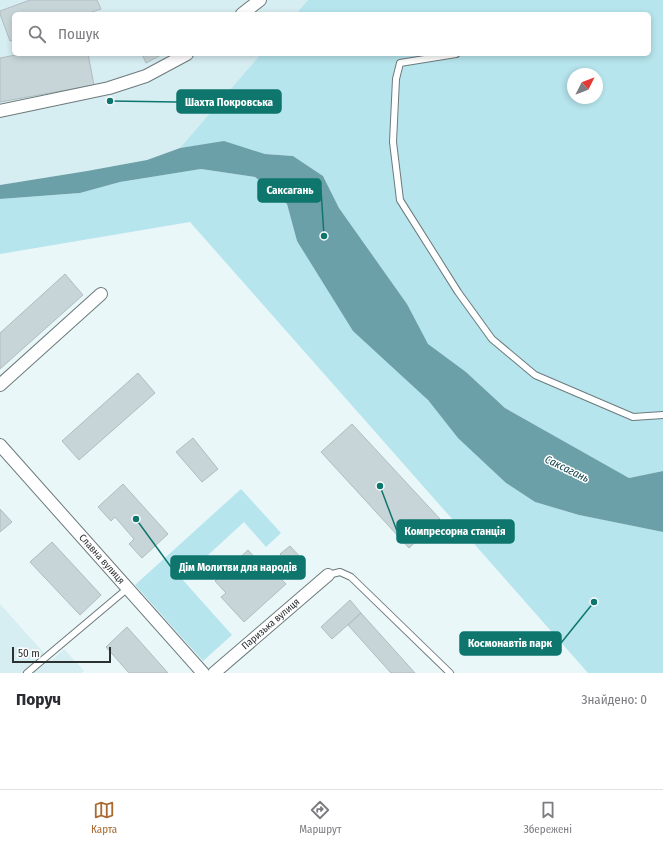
<!DOCTYPE html>
<html lang="uk">
<head>
<meta charset="utf-8">
<style>
	body { margin:0; font-family:"Fira Sans Condensed",sans-serif; background:#f7f7f7; color:#2b2b33 }
	.compass { position:absolute; left:567px; top:68px; width:36px; height:36px; border-radius:50%; background:#fff; box-shadow:0 2px 6px #0003; rotate:48deg }
	.scale { position:absolute; left:12px; bottom:10px; width:99px; box-sizing:border-box; padding-left:4px; border:2px solid #2b3031; border-top:0; font-size:11px; line-height:14px; white-space:nowrap; color:#2b3031; -webkit-text-stroke:3px #fff; paint-order:stroke }
	.list { margin:0; padding:0; list-style:none }
	h2 { display:flex; justify-content:space-between; align-items:center; height:52px; margin:0; padding:0 16px; font-size:17px }
	h2 small { font-size:13px; font-weight:400; color:#7c7c81 }
	.icon { flex:none; width:22px; height:22px; fill:none; stroke:currentColor; stroke-width:2; stroke-linecap:round; stroke-linejoin:round }
	.map { position:relative; flex:none; width:663px; height:673px; overflow:hidden }
	.search { position:absolute; background:#fff; box-shadow:0 2px 6px #0003; left:12px; right:12px; top:12px; height:44px; display:flex; align-items:center; gap:10px; box-sizing:border-box; padding:0 14px; border-radius:6px; color:#7c7c81; font-size:15px }
	.sheet { height:116px; background:#fff }
	nav { display:flex; justify-content:space-around; align-items:center; box-sizing:border-box; height:56px; border-top:1px solid #e1e1e2; background:#fff; font-size:11px; color:#7c7c81 }
	nav a { display:grid; justify-items:center; gap:2px }
	nav .on { color:#a96931 }
	.map>svg:first-child { display:block }
	.built { fill:#d6edf2 }
	.green { fill:#b6e5ed; fill-rule:evenodd }
	.water { fill:#6ca0a9 }
	.building { fill:#c8d5d8; stroke:#b0bdbf }
	.lines { fill:none; stroke-linecap:round; stroke-linejoin:round }
	.lane-casing { stroke:#6d7a7c; stroke-width:8 }
	.street-casing { stroke:#6d7a7c; stroke-width:14 }
	.lane { stroke:#fff; stroke-width:6 }
	.street { stroke:#fff; stroke-width:12 }
	.labels { text-anchor:middle; dominant-baseline:central; stroke-width:3; stroke-linejoin:round; paint-order:stroke }
	.street-label { font-size:10px; fill:#2b3031; stroke:#fff }
	.water-label { font-size:11px; font-style:italic; fill:#13444b; stroke:#fff }
	.leader { fill:none; stroke:#0f766e; stroke-width:1.5 }
	.callout-dot { fill:#0f766e; stroke:#fff; stroke-width:1.5 }
	.callout { fill:#0f766e; stroke:#0f766e; stroke-width:1.5 }
	.callout-label { font-size:11px; text-anchor:middle; font-weight:bold; fill:#fff }
</style>
</head>
<body>
<div class="map">
<svg width="663" height="673" viewBox="0 0 663 673">
	<rect width="100%" height="100%" fill="#e9f7f9"/>
	<path class="built" d="M0 0H308L296 14H14V54H261L180 148 147 160 87 171 0 185Z
		M0 604 51 661 64 649 84 671 82 673H0Z"/>
	<path class="green" d="M308 0H663V471L629 478 505 408 466 372 427 344 407 304 339 208 323 176 293 156 265 154 224 142 180 148 261 54H649V14H296ZM573 74H597V98H573Z
		M201 169 255 177 287 204 297 241 459 438 506 483 535 502 579 515 663 532V673H588L190 222 0 254V199L80 193 120 182Z
		M241 489 281 533 266 547 244 522 182 579 232 635 203 661 135 585Z"/>
	<path class="water" d="M224 141 265 154 293 156 323 176 339 208 407 304 428 344 466 372 505 408 629 478 663 471V532L579 515 535 502 506 483 458 438 428 400 353 331 297 241 287 204 255 177 201 169 120 182 80 193 0 199V185L87 171 147 160 180 148Z"/>
	<path class="building" d="M30 0H97L101 9 86 14H14V40L10 41 0 14V11Z
		M21 54H88L94 85 0 102V58Z
		M142 54H163L146 63Z
		M65 274 83 295 0 369V333Z
		M138 373 155 393 79 460 62 441Z
		M352 424 440 519 409 548 321 452Z
		M193 438 218 469 202 482 176 452Z
		M123 484 168 534 142 558 129 544 134 539 115 517 111 521 98 507Z
		M0 509 12 522 0 532Z
		M52 542 101 595 80 615 30 562Z
		M290 546 301 558 292 567 280 554Z
		M248 550 260 564 264 561 286 584 244 622 221 597 226 593 215 581Z
		M350 600 361 613 332 639 321 627Z
		M361 613 415 673H391L348 625Z
		M127 627 168 673H129L106 647Z"/>
	<g class="lines">
		<defs>
			<path id="lane" d="M456 54 400 63 396 79 393 142 400 200 458 292 492 339 535 375 633 417 663 415
				M328 575 340 572 351 577 450 673
				M27 673 128 588"/>
			<g id="street">
				<path d="M242 14 260 0"/>
				<path d="M0 111 109 88 146 76 187 54"/>
				<path d="M0 385 101 294"/>
				<path id="s1" d="M0 445 203 673"/>
				<path id="s2" d="M214 673 328 575"/>
			</g>
		</defs>
		<use href="#lane" class="lane-casing"/>
		<use href="#street" class="street-casing"/>
		<use href="#lane" class="lane"/>
		<use href="#street" class="street"/>
	</g>
	<g class="labels">
		<g class="street-label">
			<text stroke="none"><textPath href="#s1" startOffset="153">Славна вулиця</textPath></text>
			<text stroke="none"><textPath href="#s2" startOffset="75">Паризька вулиця</textPath></text>
		</g>
		<g class="water-label">
			<text transform="translate(567 469) rotate(26)">Саксагань</text>
		</g>
	</g>
	<path class="leader" d="M110 101L177 102M324 236L321 190M380 486L397 531M136 519L171 567M594 602L561 643"/>
	<g class="callout-dot">
		<circle cx="110" cy="101" r="4"/>
		<circle cx="324" cy="236" r="4"/>
		<circle cx="380" cy="486" r="4"/>
		<circle cx="136" cy="519" r="4"/>
		<circle cx="594" cy="602" r="4"/>
	</g>
	<g class="callout">
		<rect x="177" y="90" width="104" height="23" rx="4"/>
		<rect x="258" y="179" width="63" height="23" rx="4"/>
		<rect x="397" y="520" width="117" height="23" rx="4"/>
		<rect x="171" y="556" width="134" height="23" rx="4"/>
		<rect x="460" y="632" width="101" height="23" rx="4"/>
	</g>
	<g class="callout-label">
		<text x="229" y="106">Шахта Покровська</text>
		<text x="290" y="194">Саксагань</text>
		<text x="455" y="535">Компресорна станція</text>
		<text x="238" y="571">Дім Молитви для народів</text>
		<text x="510" y="647">Космонавтів парк</text>
	</g>
</svg>
<svg class="compass" viewBox="-18 -18 36 36"><path d="M0-13l5 13h-10z" fill="#e53935"/><path d="M0 13l5-13h-10z" fill="#7c7c81"/></svg>
<div class="scale">50 m</div>
<div class="search"><svg class="icon" aria-label="search" viewBox="0 0 24 24"><circle cx="10" cy="10" r="6"/><path d="M15 15l6 6"/></svg>Пошук</div>
</div>
<section class="sheet">
<h2>Поруч<small>Знайдено: 0</small></h2>
<ul class="list">
</ul>
</section>
<nav>
<a class="on"><svg class="icon" aria-label="map" viewBox="0 0 24 24"><path d="M3 6l6-2 6 2 6-2v14l-6 2-6-2-6 2zM9 4v14M15 6v14"/></svg>Карта</a>
<a><svg class="icon" aria-label="directions" viewBox="0 0 24 24"><path d="M12 3l9 9-9 9-9-9zM9 14v-3h6M13 9l2 2-2 2"/></svg>Маршрут</a>
<a><svg class="icon" aria-label="saved" viewBox="0 0 24 24"><path d="M7 4h10v16l-5-4-5 4z"/></svg>Збережені</a>
</nav>
</body>
</html>
